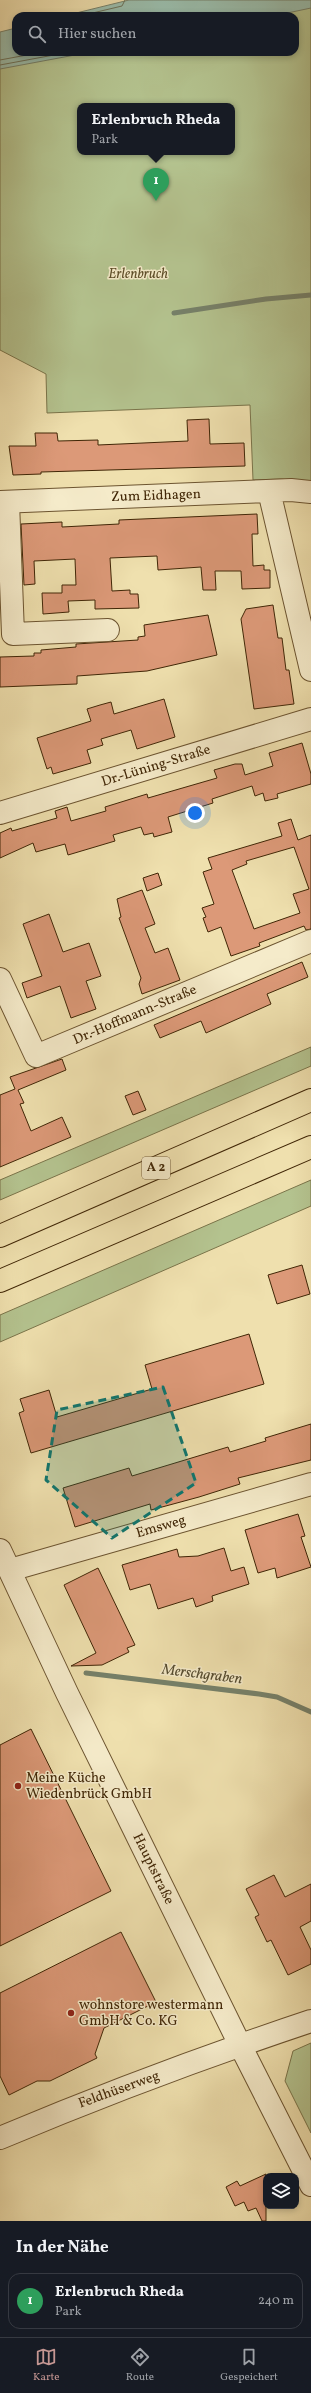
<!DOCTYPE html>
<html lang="de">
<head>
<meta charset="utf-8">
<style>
	body { margin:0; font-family:Vollkorn,serif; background:#20242c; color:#f1f3f6 }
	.controls { position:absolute; right:12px; bottom:12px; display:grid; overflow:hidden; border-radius:8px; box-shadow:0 2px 6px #0003 }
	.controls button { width:36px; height:36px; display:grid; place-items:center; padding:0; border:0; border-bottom:1px solid #363941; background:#171b24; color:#f1f3f6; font:20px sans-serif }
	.you { position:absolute; left:195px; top:813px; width:14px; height:14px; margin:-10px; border:3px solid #fff; border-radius:50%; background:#1a73e8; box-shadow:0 0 0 6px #1a73e833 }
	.badge { display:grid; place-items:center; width:26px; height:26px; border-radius:50%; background:#c59692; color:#fff; font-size:13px; font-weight:700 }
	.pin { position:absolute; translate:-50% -33px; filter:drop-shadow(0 1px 2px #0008) }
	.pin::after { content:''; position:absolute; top:21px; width:14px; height:12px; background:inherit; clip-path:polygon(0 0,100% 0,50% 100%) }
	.popup { position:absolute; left:77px; top:103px; width:158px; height:52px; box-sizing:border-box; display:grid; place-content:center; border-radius:8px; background:#171b24; filter:drop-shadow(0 1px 3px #0005); font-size:13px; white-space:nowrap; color:#9ea1a6 }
	.popup b { font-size:15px; color:#f1f3f6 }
	.popup::after { content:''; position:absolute; left:50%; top:100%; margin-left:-8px; border:8px solid transparent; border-top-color:#171b24 }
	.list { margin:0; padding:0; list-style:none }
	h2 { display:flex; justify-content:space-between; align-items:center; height:52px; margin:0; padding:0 16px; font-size:17px }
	h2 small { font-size:13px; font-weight:400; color:#9ea1a6 }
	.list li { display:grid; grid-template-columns:26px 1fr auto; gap:12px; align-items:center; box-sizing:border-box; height:56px; margin:0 8px 8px; padding:0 8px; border:1px solid #363941; border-radius:12px }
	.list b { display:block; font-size:15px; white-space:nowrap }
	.list p { margin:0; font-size:13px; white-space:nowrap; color:#9ea1a6 }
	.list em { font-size:13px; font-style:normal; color:#9ea1a6 }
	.icon { flex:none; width:22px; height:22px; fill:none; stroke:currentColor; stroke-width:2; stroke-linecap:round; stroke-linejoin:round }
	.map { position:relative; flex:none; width:311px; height:2221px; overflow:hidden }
	.search { position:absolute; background:#171b24; box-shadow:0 2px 6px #0003; left:12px; right:12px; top:12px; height:44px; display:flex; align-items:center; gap:10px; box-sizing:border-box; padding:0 14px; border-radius:12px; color:#9ea1a6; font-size:15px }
	.sheet { height:116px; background:#171b24 }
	nav { display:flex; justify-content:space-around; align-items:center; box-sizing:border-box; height:56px; border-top:1px solid #363941; background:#171b24; font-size:11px; color:#9ea1a6 }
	nav a { display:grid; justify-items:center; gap:2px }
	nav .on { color:#c59692 }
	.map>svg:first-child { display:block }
	.green { fill:#b4c38f; stroke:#7a744a; fill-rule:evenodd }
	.water { fill:#9abdac; stroke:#76816a }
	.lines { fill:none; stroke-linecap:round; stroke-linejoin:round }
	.shore { stroke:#6d7259; stroke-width:1 }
	.stream { stroke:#76816a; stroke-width:5 }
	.building { fill:#dc9978; stroke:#402606; fill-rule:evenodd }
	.minor-casing { stroke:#6c5430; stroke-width:24 }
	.highway-casing { stroke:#402606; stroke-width:24 }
	.minor { stroke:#f5ebca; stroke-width:22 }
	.highway { stroke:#efe0ae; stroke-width:22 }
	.marked { fill:#0f766e; fill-opacity:0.2; stroke:#0f766e; stroke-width:3; stroke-dasharray:8 5; stroke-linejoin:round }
	.poi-dot { fill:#8f2418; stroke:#f5ebca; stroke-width:1.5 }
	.labels { text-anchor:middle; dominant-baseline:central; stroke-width:3; stroke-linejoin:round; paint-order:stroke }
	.shield { fill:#f5ebca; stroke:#766141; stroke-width:1 }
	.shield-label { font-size:13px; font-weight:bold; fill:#402606 }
	.park-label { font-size:14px; font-style:italic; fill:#5d4d28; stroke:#f5ebca }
	.street-label { font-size:14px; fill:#402606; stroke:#f5ebca }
	.poi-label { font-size:14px; fill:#402606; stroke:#f5ebca; text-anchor:start }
	.water-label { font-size:15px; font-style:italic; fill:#564c30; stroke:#f5ebca }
</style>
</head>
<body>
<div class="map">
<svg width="311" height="2221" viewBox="0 0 311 2221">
	<rect width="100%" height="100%" fill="#efe0ae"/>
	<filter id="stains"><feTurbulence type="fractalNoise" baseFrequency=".005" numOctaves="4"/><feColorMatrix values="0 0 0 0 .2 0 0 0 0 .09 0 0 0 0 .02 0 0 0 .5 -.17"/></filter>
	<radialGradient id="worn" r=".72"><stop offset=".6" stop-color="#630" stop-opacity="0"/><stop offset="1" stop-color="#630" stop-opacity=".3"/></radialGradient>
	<path class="green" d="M311 0V483L281 479 253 480 250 405 47 413 46 374 0 350V46L16 52H295V16H146ZM80 106H232V152H80Z
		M311 1047V1066L0 1200V1180Z
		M311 1180V1206L0 1342V1315Z
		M311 2043V2133L285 2081 293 2051Z"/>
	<path class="water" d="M129 0H311V8L273 16H64Z
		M16 28V52H91L0 69V32Z"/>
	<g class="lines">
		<path class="shore" d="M80 16 122 6 125 0
			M0 60 43 52
			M0 65 70 52"/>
		<path class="stream" d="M174 313 266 299 311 295
			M86 1673 259 1694 277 1697 311 1712"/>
	</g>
	<path class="building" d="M209 419 210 444 244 443 245 466 41 472V474L13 475 9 446H36L35 433H57L58 441 98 440V445L188 441 187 420Z
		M257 514 258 534H252L253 566 264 565V570H270V588L242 589 241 571H215L216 590H203L201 567 158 570 157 556 110 558 112 591 130 590V594H138L139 608 95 609V600L68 601 69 612 43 614 42 593H62V585H76L75 559 34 561 35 584 24 585 21 524 62 522V527L119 524V520Z
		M273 605 278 638H282L286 670H289L294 704 254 709 241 619 246 609Z
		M208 615 217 655 147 671 77 676V684L0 687V657L34 656V653H41V650L76 647V644L138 640V637L145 636 144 625Z
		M164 699 175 737 137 749 131 730 101 739 103 745 87 750 91 763 53 774 51 767 47 769 37 738 91 721 87 709 100 705 111 702 114 714Z
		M302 743 311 774V784L277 794 278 798 265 801 263 793 255 796 252 786 212 799 213 803 168 817 172 832 154 837 153 833 144 835 141 827 113 835 115 841 68 855 65 844 36 852 33 843 0 858V833L11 828 12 831 57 818 55 811 67 807 71 821 106 811 105 807 147 794 148 798 217 778 214 770 235 764H242L245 775 273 766 269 753Z
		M291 819 298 840 311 835V929L306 930 304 926 296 929 259 943 260 946 231 956 221 927 208 932 203 918 206 917 202 908 214 904 203 872 212 869 208 858 282 836 278 823ZM294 847 309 889 293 894 300 913 254 929 232 870 247 864 246 861Z
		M158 873 162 885 147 891 143 878Z
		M142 890 155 924 145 928 155 953 168 948 180 980 142 994 139 984 141 978 119 918 121 917 117 899Z
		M49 914 63 952 89 943 101 976 86 981 96 1009 71 1018 60 986 27 998 22 983 42 976 23 924Z
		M302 962 308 977 267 994 271 1004 206 1033 201 1021 160 1038 154 1025Z
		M62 1059 66 1070 18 1090 24 1103 20 1104 31 1131 62 1117 71 1137 0 1167V1095L15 1089 10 1077Z
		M138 1091 146 1110 133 1115 125 1096Z
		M302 1265 310 1294 277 1304 268 1275Z
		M249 1334 264 1384 31 1453 19 1413 24 1411 20 1399 49 1390 57 1417 152 1389 145 1365Z
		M311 1424V1460L238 1478 240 1484 199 1497 151 1510 150 1504 75 1527 63 1488 129 1468 132 1476 228 1447 230 1452 266 1441 265 1438Z
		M298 1514 305 1536 301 1537 311 1567 277 1578 275 1568 258 1573 245 1530Z
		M224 1548 231 1571 244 1567 249 1584 212 1596 213 1601 196 1607 193 1598 158 1609 150 1584 130 1590 122 1565 177 1549 179 1557 198 1556Z
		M98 1568 135 1645 127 1648 129 1652 102 1665 71 1666 96 1653 64 1585Z
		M31 1729 111 1891 0 1946V1745Z
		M274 1875 285 1897 311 1884V1921L300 1927 311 1950V1964L288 1975 271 1940 267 1942 255 1917 259 1915 246 1889Z
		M121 1932 156 2002 104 2028 95 2054 97 2058 50 2081H37L9 2095 0 2076V1993Z
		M266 2174V2221H262L256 2208 248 2211 244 2202 235 2206 226 2187 237 2181 240 2186Z"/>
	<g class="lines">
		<defs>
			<path id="minor" d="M269 491 311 670
				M0 502 291 490 311 492
				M8 502 13 634 108 630
				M0 813 311 719
				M0 979 36 1056 311 941
				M0 1550 67 1693 240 2045 311 2185
				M10 1570 311 1484
				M0 2138C102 2095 206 2056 311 2021"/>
			<path id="highway" d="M0 1236 311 1100
				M0 1281 311 1147"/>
		</defs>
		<use href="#minor" class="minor-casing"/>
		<use href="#highway" class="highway-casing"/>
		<use href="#minor" class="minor"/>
		<use href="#highway" class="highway"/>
	</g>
	<path class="marked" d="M163 1387 196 1483 112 1538 46 1480 57 1410Z"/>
	<g class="poi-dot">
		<circle cx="18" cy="1786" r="4"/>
		<circle cx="71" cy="2013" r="4"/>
	</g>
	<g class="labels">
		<rect class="shield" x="142" y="1157" width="28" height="22" rx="3"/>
		<g class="shield-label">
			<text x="156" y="1168">A 2</text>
		</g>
		<g class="park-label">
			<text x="138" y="274">Erlenbruch</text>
		</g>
		<g class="street-label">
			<text transform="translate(156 496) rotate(-2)">Zum Eidhagen</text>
			<text transform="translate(156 766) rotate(-17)">Dr.-Lüning-Straße</text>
			<text transform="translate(135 1015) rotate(-23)">Dr.-Hoffmann-Straße</text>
			<text transform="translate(161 1527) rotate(-16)">Emsweg</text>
			<text transform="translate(153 1869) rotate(64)">Hauptstraße</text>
			<text transform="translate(119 2090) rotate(-20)">Feldhüserweg</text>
		</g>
		<g class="poi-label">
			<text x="26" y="1778">Meine Küche<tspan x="26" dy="16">Wiedenbrück GmbH</tspan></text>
			<text x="79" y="2005">wohnstore westermann<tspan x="79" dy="16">GmbH &amp; Co. KG</tspan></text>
		</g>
		<g class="water-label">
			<text transform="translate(202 1675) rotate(7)">Merschgraben</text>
		</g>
	</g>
	<rect width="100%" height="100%" filter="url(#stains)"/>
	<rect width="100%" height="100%" fill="url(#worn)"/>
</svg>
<div class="controls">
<button><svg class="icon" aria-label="layers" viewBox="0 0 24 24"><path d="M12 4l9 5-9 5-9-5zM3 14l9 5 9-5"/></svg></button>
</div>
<div class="you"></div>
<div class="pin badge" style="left:156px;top:201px;background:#2e9e5b">1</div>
<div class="popup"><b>Erlenbruch Rheda</b>Park</div>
<div class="search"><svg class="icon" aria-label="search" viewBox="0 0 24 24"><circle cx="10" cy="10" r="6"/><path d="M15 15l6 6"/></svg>Hier suchen</div>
</div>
<section class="sheet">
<h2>In der Nähe<small></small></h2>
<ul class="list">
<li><span class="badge" style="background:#2e9e5b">1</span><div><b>Erlenbruch Rheda</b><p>Park</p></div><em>240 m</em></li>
</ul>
</section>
<nav>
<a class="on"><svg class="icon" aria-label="map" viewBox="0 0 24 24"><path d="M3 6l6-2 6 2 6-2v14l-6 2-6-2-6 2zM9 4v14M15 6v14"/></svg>Karte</a>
<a><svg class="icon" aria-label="directions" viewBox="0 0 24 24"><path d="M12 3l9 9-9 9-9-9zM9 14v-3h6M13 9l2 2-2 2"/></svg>Route</a>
<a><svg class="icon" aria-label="saved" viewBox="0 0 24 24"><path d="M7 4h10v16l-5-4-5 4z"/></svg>Gespeichert</a>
</nav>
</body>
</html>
